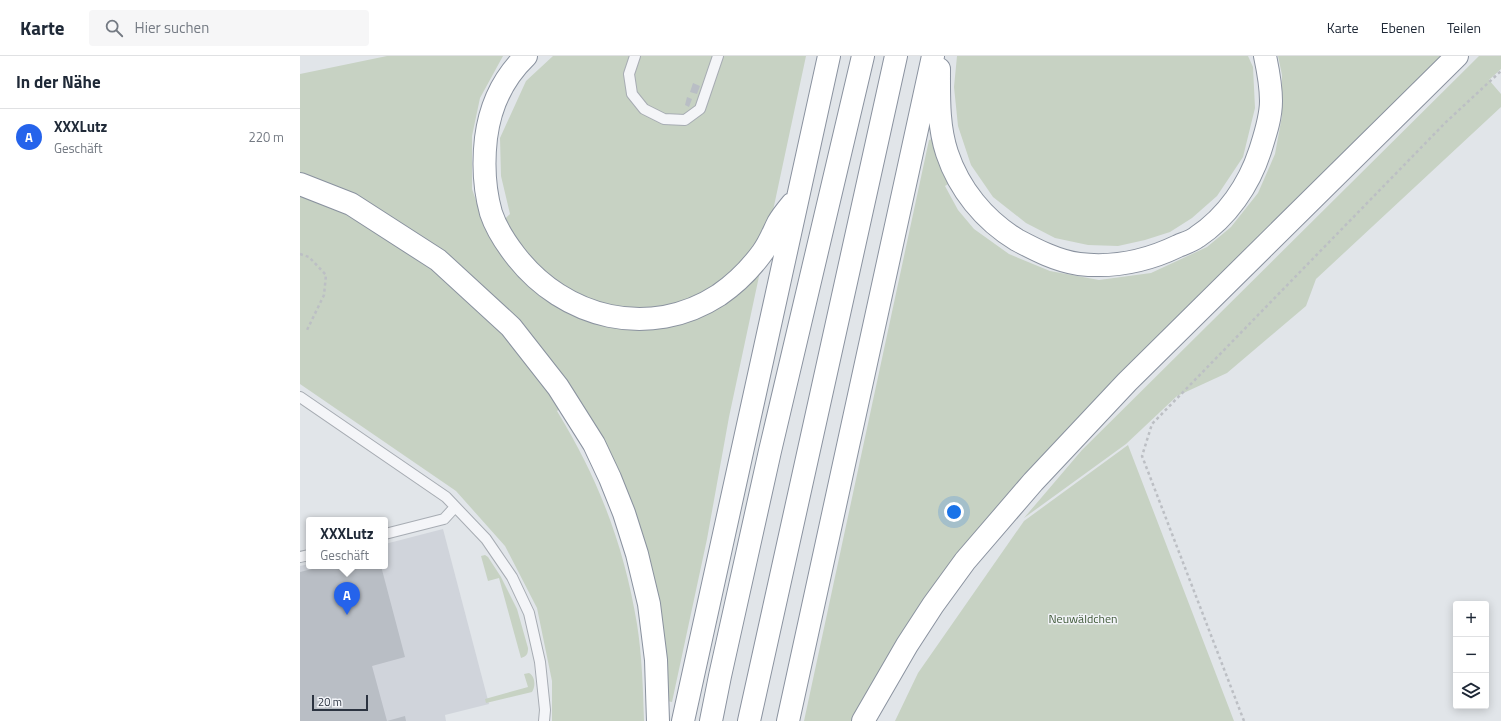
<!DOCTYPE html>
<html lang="de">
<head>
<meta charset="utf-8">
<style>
	body { margin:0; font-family:"Titillium Web",sans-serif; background:#f6f6f7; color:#1f2937 }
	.controls { position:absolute; right:12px; bottom:12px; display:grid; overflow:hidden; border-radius:4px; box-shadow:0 2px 10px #0003 }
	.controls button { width:36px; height:36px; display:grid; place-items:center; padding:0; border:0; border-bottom:1px solid #e0e1e3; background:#fff; color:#1f2937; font:20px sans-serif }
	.scale { position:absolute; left:12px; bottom:10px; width:56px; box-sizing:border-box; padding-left:4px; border:2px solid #2b3340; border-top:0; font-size:11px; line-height:14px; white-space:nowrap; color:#2b3340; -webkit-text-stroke:3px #f1f3f7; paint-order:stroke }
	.you { position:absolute; left:654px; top:456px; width:14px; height:14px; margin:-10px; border:3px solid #fff; border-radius:50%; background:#1a73e8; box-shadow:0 0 0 6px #1a73e833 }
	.badge { display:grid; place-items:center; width:26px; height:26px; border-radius:50%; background:#2563eb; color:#fff; font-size:13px; font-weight:700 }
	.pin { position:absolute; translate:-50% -33px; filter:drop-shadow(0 1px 2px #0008) }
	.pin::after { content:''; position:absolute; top:21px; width:14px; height:12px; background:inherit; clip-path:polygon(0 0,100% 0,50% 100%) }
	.popup { position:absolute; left:6px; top:461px; width:82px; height:52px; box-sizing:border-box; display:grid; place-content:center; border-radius:4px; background:#fff; filter:drop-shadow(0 1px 3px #0005); font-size:13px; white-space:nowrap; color:#747a83 }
	.popup b { font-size:15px; color:#1f2937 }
	.popup::after { content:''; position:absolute; left:50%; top:100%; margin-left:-8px; border:8px solid transparent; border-top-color:#fff }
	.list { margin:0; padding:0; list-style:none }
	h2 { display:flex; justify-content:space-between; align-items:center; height:52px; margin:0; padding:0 16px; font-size:17px }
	h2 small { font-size:13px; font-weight:400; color:#747a83 }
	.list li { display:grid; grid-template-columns:26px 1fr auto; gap:12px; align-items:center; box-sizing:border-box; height:56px; padding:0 16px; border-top:1px solid #e0e1e3 }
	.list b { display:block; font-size:15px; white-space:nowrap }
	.list p { margin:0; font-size:13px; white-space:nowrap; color:#747a83 }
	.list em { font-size:13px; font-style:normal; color:#747a83 }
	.icon { flex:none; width:22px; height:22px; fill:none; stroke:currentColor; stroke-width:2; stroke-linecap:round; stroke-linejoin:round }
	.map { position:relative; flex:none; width:1201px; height:665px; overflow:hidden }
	header { display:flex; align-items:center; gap:24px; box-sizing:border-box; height:56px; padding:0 20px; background:#fff; border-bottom:1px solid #e0e1e3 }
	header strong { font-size:19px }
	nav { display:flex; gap:22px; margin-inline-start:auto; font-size:14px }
	.search { width:280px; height:36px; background:#f6f6f7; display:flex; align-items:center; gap:10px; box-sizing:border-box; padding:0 14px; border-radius:4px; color:#747a83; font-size:15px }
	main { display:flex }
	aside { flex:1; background:#fff }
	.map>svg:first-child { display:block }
	.built { fill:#d0d4db }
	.green { fill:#c7d2c3 }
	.building { fill:#b9bec5 }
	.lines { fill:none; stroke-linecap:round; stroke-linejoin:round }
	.service-casing { stroke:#a7acb3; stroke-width:12 }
	.motorway-casing { stroke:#8a929f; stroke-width:24 }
	.path { stroke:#bcbfc4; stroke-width:2.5; stroke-dasharray:3 3; stroke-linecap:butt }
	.service { stroke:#f4f5f8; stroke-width:10 }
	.motorway { stroke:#fff; stroke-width:22 }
	.labels { text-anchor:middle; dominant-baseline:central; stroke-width:3; stroke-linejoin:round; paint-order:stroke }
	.park-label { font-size:12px; fill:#405a39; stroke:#f1f3f7 }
</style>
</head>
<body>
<header>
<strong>Karte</strong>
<div class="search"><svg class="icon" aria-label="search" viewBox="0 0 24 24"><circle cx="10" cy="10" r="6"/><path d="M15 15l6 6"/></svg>Hier suchen</div>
<nav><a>Karte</a><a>Ebenen</a><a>Teilen</a></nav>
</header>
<main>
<aside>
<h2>In der Nähe<small></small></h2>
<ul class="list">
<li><span class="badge">A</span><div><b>XXXLutz</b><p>Geschäft</p></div><em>220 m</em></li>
</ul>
</aside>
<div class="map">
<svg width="1201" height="665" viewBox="0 0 1201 665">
	<rect width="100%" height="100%" fill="#e1e5e9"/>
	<path class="built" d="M143 473 189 648 145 659 146 665H0V510L9 508V510H85V488Z"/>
	<path class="green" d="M87 0H203L180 42 172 80V133L188 179 210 158 201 120 200 82 226 25 253 0H506L429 361 407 483 372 646 367 645 363 594 274 340 257 355C298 422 324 489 337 568 342 600 343 632 344 665H252V625L237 552 205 490 156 435 0 328V18Z
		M657 0H948L953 11 955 52 943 101 917 140 892 162 870 176 845 184 818 190 788 189 755 182 726 167 693 141 671 109 658 70 654 31Z
		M978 0H1143L812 329 553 665H504L629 84 632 83 648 128 645 130 658 154 674 173 709 198 750 215 799 224 851 217 907 191 931 171 958 137 975 98 982 60V19Z
		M1179 0H1201V13L1189 24 1201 38V51L1016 223 1006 250 927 317 877 340 826 388 724 462 782 394Z
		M828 389 934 665H595L618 617 724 465Z
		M185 499 188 501 201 521 217 553 228 592C228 598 227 600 221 602L199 522 188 525 181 500Z
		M229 617C235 620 236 630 232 636L186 647 185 643 228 631 224 618Z"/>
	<path class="building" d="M393 27 400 30 397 38 390 36Z
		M387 41 392 43 389 51 385 49Z
		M24 510H81L105 601 72 610 87 665H0V516Z
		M105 660 106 665H87Z"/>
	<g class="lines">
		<defs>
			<path id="service" d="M335 0 329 18 332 38 344 53 364 63 385 64 400 53 418 0
				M0 341 146 441 186 483 212 521 229 557 240 606 245 654 244 665
				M85 478 144 463 155 451
				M0 501 9 499"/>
			<path id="motorway" d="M226 0C203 22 190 51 186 82 183 108 184 132 191 157 196 172 205 186 215 199 264 263 350 284 419 239 435 228 451 212 462 197 469 188 473 177 478 167 482 160 487 154 492 148
				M639 13C639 41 638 70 647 97 659 133 684 164 717 184 736 194 757 205 779 208 814 212 847 205 878 190 885 187 892 185 897 181 927 161 949 129 960 95 965 79 971 62 971 45 971 30 968 14 965 0
				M0 128 51 148 138 204 211 271 258 331 294 388 310 422 324 457 337 498 349 548 356 604 358 665
				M383 665 529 0
				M411 665 420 620 470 395 563 0
				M449 665 596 0
				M488 665 633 0
				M563 665 607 589 633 549 665 505 733 426 827 326 1157 0"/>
		</defs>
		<use href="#service" class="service-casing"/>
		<use href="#motorway" class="motorway-casing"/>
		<path class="path" d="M0 198 9 201 26 219 24 239 7 274
			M944 665 842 400 852 368 1145 67 1201 15"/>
		<use href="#service" class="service"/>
		<use href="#motorway" class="motorway"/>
	</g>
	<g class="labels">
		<g class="park-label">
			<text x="783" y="562">Neuwäldchen</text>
		</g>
	</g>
</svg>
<div class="controls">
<button>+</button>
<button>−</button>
<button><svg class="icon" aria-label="layers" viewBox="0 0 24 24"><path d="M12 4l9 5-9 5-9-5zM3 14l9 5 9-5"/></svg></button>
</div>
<div class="scale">20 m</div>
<div class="you"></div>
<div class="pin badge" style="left:47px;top:559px">A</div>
<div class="popup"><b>XXXLutz</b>Geschäft</div>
</div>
</main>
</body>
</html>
